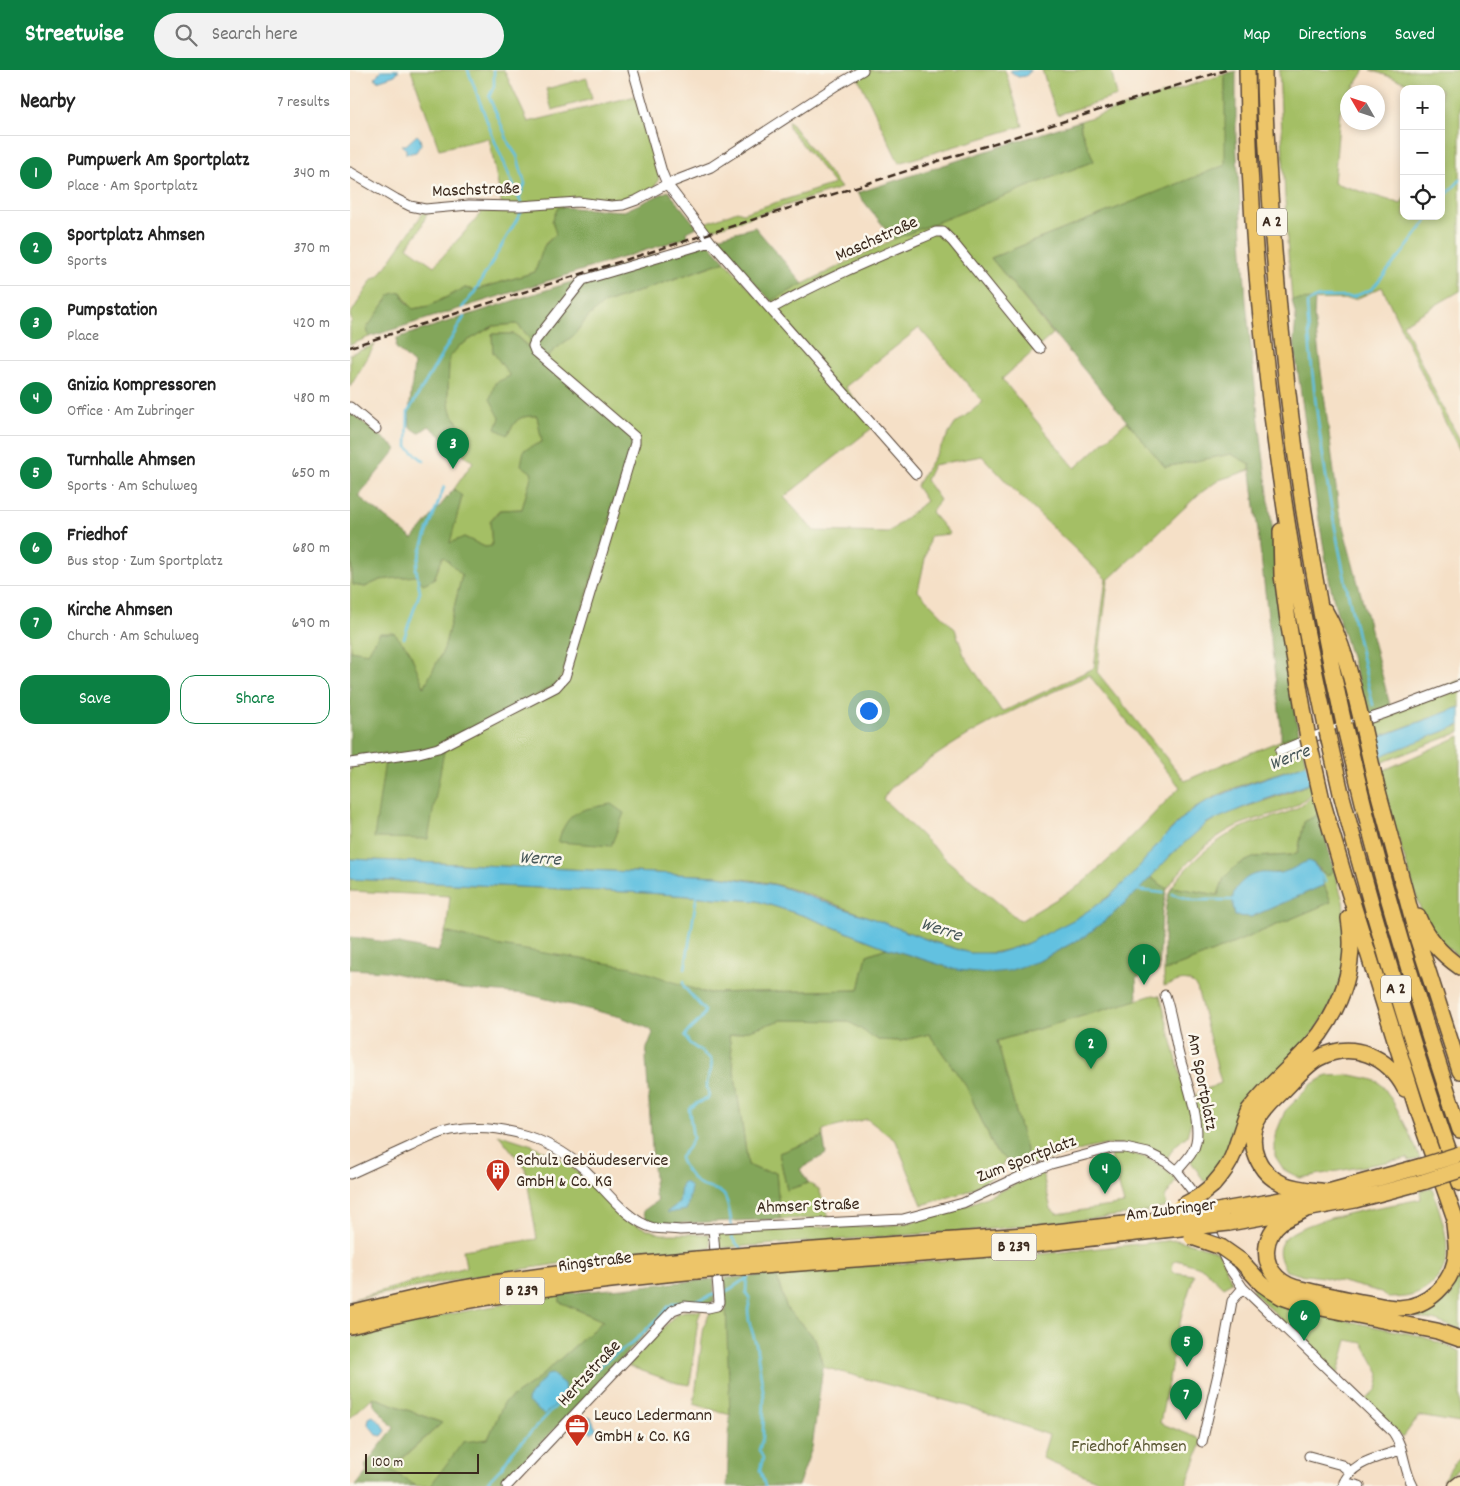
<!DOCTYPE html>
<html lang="en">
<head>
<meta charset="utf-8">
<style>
	body { margin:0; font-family:Dekko,sans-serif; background:#f2f2f2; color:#222 }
	.controls { position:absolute; right:15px; top:15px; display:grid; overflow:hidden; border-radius:10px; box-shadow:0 2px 8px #0003 }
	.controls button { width:45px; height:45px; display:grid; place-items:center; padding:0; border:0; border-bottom:1px solid #e0e0e0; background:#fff; color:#222; font:25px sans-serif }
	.compass { position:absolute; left:990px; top:15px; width:45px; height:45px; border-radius:50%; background:#fff; box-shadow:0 2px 8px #0003; rotate:309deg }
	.scale { position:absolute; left:15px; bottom:12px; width:114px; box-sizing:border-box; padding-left:5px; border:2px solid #3b2a1e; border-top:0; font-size:14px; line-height:18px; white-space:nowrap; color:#3b2a1e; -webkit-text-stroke:4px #fbf7ec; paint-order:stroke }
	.you { position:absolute; left:518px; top:640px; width:18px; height:18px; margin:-12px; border:4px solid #fff; border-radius:50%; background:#1a73e8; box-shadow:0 0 0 8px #1a73e833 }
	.badge { display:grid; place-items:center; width:32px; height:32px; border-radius:50%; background:#0b8043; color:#fff; font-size:16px; font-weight:700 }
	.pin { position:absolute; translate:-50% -41px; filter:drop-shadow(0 1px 2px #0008) }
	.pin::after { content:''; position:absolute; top:26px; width:18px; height:15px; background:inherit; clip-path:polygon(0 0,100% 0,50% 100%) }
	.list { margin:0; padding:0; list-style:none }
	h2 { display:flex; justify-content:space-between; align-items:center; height:65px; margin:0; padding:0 20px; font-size:21px }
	h2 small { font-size:16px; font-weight:400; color:#767676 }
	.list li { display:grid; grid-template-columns:32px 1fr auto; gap:15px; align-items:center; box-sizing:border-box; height:75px; padding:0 20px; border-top:1px solid #e0e0e0 }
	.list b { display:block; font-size:19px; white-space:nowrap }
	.list p { margin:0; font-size:16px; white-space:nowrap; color:#767676 }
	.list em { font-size:16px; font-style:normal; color:#767676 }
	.actions { display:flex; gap:10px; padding:15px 20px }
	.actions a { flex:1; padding:11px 0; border:1px solid #0b8043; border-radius:15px; text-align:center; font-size:18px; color:#0b8043 }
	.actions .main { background:#0b8043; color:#fff }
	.icon { flex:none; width:28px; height:28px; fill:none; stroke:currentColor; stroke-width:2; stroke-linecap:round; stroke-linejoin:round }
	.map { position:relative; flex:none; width:1110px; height:1416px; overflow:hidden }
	header { display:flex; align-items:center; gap:30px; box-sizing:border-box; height:70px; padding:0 25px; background:#0b8043; color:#fff }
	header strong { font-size:24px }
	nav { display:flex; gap:28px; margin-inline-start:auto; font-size:18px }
	.search { width:350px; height:45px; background:#f2f2f2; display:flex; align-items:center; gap:12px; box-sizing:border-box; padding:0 18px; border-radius:28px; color:#767676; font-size:19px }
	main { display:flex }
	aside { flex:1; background:#fff }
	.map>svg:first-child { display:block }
	.green { fill:#a4bf65; stroke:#707442; fill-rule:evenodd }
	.forest { fill:#83a65a; stroke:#5f683c }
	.water { fill:#62c1e0; stroke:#4e767f }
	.pier { fill:#f5e0c7 }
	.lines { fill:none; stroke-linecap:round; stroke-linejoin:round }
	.stream { stroke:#62c1e0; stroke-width:2.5 }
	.street-casing { stroke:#574537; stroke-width:11 }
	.secondary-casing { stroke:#574537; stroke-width:15 }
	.highway-casing { stroke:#574537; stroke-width:18 }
	.street { stroke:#fff; stroke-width:9 }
	.secondary { stroke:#f8e8c3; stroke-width:12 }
	.highway { stroke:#edc569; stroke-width:15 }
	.rail { stroke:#3b2a1e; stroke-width:2.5; stroke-dasharray:8 4; stroke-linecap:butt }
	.highway-bridge-casing { stroke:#574537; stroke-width:18; stroke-linecap:butt }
	.highway-bridge { stroke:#edc569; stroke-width:15 }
	.labels { text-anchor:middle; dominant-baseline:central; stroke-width:5; stroke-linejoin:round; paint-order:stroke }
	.shield { fill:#fbf7ec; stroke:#75685c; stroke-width:1 }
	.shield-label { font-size:16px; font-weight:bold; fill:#3b2a1e }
	.street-label { font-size:18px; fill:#3b2a1e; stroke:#fbf7ec }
	.poi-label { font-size:18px; fill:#3b2a1e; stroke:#fbf7ec; text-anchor:start }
	.park-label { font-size:18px; fill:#5a5733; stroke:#fbf7ec }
	.water-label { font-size:19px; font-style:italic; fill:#475758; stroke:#fbf7ec }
</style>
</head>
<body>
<header>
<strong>Streetwise</strong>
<div class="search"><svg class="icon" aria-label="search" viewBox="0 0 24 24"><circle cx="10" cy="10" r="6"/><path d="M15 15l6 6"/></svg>Search here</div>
<nav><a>Map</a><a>Directions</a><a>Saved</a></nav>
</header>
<main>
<aside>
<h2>Nearby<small>7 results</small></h2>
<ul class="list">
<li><span class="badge">1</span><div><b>Pumpwerk Am Sportplatz</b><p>Place · Am Sportplatz</p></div><em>340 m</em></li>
<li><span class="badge">2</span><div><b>Sportplatz Ahmsen</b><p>Sports</p></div><em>370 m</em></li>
<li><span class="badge">3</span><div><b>Pumpstation</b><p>Place</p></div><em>420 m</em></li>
<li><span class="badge">4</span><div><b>Gnizia Kompressoren</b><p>Office · Am Zubringer</p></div><em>480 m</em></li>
<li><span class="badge">5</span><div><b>Turnhalle Ahmsen</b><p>Sports · Am Schulweg</p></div><em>650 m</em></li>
<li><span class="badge">6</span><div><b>Friedhof</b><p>Bus stop · Zum Sportplatz</p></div><em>680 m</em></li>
<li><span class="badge">7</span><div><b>Kirche Ahmsen</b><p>Church · Am Schulweg</p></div><em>690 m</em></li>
</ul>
<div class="actions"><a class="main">Save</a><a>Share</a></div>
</aside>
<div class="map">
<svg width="1110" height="1416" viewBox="0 0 1110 1416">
	<rect width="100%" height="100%" fill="#fbf7ec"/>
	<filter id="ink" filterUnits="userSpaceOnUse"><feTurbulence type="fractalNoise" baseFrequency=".02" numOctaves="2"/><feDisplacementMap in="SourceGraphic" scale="10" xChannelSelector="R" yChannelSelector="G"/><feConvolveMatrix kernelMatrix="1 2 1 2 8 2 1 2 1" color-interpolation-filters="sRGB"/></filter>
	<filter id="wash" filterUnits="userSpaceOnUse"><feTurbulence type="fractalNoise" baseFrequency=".0096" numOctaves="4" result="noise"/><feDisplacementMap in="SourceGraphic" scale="20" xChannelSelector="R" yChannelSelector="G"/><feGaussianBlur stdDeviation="1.12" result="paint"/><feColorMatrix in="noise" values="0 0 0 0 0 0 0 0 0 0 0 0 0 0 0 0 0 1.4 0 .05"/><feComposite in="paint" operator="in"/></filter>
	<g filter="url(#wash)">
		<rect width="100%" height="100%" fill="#f5e0c7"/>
		<path class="green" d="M61 0H154L178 52 286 26 309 104 308 112 302 120 264 134 214 131 206 164 195 174 185 202 125 220 115 218 79 236 62 239 51 222 17 258 19 267 0 275V254L2 251 0 245 23 208 29 206 73 143H77L70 160 57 177 84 196 131 144V138L152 136 139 68 89 79Z
			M517 0H655L673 56 549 93 507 5Z
			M692 0H761L767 26 707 45Z
			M929 0H1015L1001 22H998L997 29 990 41 984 113 1051 134 1054 128V146H1091V19H1074L1021 0H1110V221L1053 254 1091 335 1110 370V381L1092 346 1032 217 1006 229 942 230 937 170Z
			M875 4 876 95 641 188 703 264 652 309 725 398 777 351 815 397 881 384 900 394V400L869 410 849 424 758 510 747 602 835 711 873 694 949 663 956 694C916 708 869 718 835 746 815 763 800 785 782 805 751 839 668 890 620 883 613 882 605 878 598 876 573 869 549 858 524 849 492 837 460 824 428 815 409 810 388 809 368 806L0 789V689L96 670 205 615 194 291 204 280 223 266 238 247 253 234 375 191 416 237 421 231 453 214 544 169 743 91 731 60 730 51ZM569 258 633 332 605 354 566 416 576 431 538 463 464 461 434 427 526 355 495 317ZM632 386 665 421 756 509 744 598 652 642 614 585 605 559 568 521 580 466 600 464 581 442 590 430 576 410 583 395ZM739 605 830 717 764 785 730 815 670 851 598 791 533 729C541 715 553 708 567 699 620 659 680 632 739 605Z
			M237 8 242 29 202 40 196 19Z
			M438 50 491 118 357 161 353 154 387 141 393 143 484 114 439 58Z
			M167 254 180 268V278L164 264H142L143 282 161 306 150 348 157 365C167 349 167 346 187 346L192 372 172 439 149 440 140 451 142 476 135 477 114 467 99 474 112 427 104 419 123 392 101 374 111 358 100 340 98 323 99 288 109 276 143 256Z
			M25 275 0 317V284Z
			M0 480 3 515 15 517 30 510 66 505 84 509 93 486 112 505 94 579 74 618 59 580 30 563 18 584 0 580Z
			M1110 610V637L1022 669 1017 646 1041 639Z
			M1110 655V662L1028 694 1026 687Z
			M1110 666V888L1087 869 1071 841 1035 726 1030 702Z
			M961 713 963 722C956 728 949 734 941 738 924 745 906 748 889 755 861 767 834 794 817 819L800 807C816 791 840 762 860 752 892 735 928 729 961 713Z
			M963 725 969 744 954 752 948 782 942 785 905 787 874 808 868 825 822 817C840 790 870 766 900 754 915 749 931 746 945 739 951 736 957 730 963 725Z
			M968 799 977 806 984 800 993 831 996 857 993 904 977 943 876 1085 868 1099 859 1111H854L840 1090C855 1060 851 1060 843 1029L849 1022 871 1013 847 918C837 905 827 912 814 916V901L851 887 981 832Z
			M0 809 297 823 407 831 455 846 537 878 517 885 509 920 355 923 319 911 151 876 95 862 97 855 100 826 0 821Z
			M803 925 810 926 842 1048 837 1066 825 1076 817 1088C774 1059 726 1083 680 1095L647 971Z
			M432 950 498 951 528 970 551 971 579 964 616 1016 646 1082 656 1089 644 1106 616 1122 572 1135 546 1071 517 1049 473 1060V1067L429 1083 437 1120 458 1113 469 1119 479 1148 430 1149 426 1102 412 1101 398 1095 379 966Z
			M1001 1005C1009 1007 1021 1008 1028 1012 1039 1018 1066 1076 1070 1089L1059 1091 1058 1088 950 1108 934 1100 925 1086V1066L935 1041 962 1014 977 1006Z
			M148 1064 182 1075 209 1088 233 1106 281 1153 311 1164H359L361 1178 221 1192 127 1206 0 1230 116 1197 113 1180 187 1169 175 1098Z
			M775 1082C801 1088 808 1091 826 1110L815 1128 817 1137 785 1144 643 1159 370 1178 368 1162C403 1161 437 1158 472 1157 500 1156 528 1158 556 1153 604 1144 648 1122 692 1102L701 1139 707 1144 774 1134 760 1083Z
			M1082 1117C1090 1146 1110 1187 1084 1212 1070 1226 1057 1228 1038 1228L1031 1222 973 1207 947 1204 936 1201C931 1191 926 1182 932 1172 945 1149 1044 1135 1071 1129L1070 1121Z
			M826 1170 841 1173 869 1182 882 1212 873 1217 853 1198 827 1190 823 1193 822 1202 844 1205 832 1243 810 1353 848 1368 852 1372 836 1416H761L692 1388 699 1365 616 1336 473 1297 465 1268 437 1239 426 1205 471 1199 692 1184Z
			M1110 1207V1260L1086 1251 1065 1247 1102 1225 1106 1209Z
			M902 1212 943 1240 1071 1266 1110 1281V1353L1069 1346 1053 1367 1016 1330 1027 1319 1030 1304 1013 1273 997 1270 988 1304 903 1222Z
			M210 1224V1232L253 1251 184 1312 154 1333 138 1369 80 1416H66L40 1400 92 1353 23 1327 0 1348V1268L84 1247Z
			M335 1241H351L348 1249 340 1315 327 1313 278 1296 326 1244Z
			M361 1241H377L380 1345 344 1334 354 1255Z
			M1110 1388V1398L1092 1411 1104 1394Z"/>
		<path class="forest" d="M886 1V69L896 231 907 335 924 472 927 526 946 650 949 663 931 670V657L900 394 881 384 815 397 641 188 875 95V4Z
			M730 51 731 60 744 91 544 169 507 123Z
			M318 121 347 157 337 162 338 167 19 267 17 258 41 224 51 222 57 233 63 239 79 236 115 218 126 220 185 202 194 176 206 164 202 151 208 137 274 141Z
			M405 157 453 214 421 231 363 168Z
			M355 169 375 191 253 234 238 247 223 266 204 280 194 291 281 366 283 372 213 602 205 615 96 670 78 769 24 768 36 684 0 689V580L18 583 30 563H44L59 580 74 617 94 579 112 505 93 486 84 509 73 514 66 506 30 510 15 517 3 515 0 480V342L47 379 8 426 63 469 104 419 112 426 100 473 114 467 135 477 142 476 140 451 150 440 172 439 182 403 171 395 174 380 192 372 187 346C167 346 167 349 157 365L146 359 150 348 140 329 145 313 160 306 143 282 142 264H164L179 278 180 268 167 254 143 256 109 276 99 288 98 323 100 340 111 358 101 374 79 356 69 363 60 357 59 343 64 294 46 278 47 268Z
			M965 229 964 246 989 441 1041 639 1017 646 1006 603 987 543 980 514 967 438 946 288 944 270 946 247 942 230Z
			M261 734 274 743 261 776 208 772C218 739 230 740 261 734Z
			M969 744 984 800 977 806 962 792 933 803H923L883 836 885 846 901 847 974 815 981 832 851 887 814 901C815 879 811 835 822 817L868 825 874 808 887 795 905 787 942 785 948 782 954 752Z
			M800 807 817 819 812 842 809 901 786 908 787 930 647 971 680 1095H664L646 1082 616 1016 579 964 551 971 528 970 498 951 432 950 379 966 398 1095 412 1101 426 1102 430 1149 312 1154 296 1149 293 1141 308 1130 305 1125 296 988 297 978 303 963 300 959 271 947 176 924 111 919 36 901 0 899V867L44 873 88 882 95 862 151 876 281 897 355 923 509 920 517 885 537 878 607 900 689 891 735 866 762 845Z
			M473 1067 476 1084 450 1099 458 1113 437 1120 429 1083Z
			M426 1205 437 1239 465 1268 473 1297 462 1378 448 1416H377L380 1345 375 1208Z
			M364 1209V1231L359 1234 335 1232 323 1235 150 1416H80L113 1372 138 1369 154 1333 184 1312 253 1251 210 1232V1224Z
			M23 1327 92 1353 40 1399 66 1416H6L17 1402 15 1395 44 1358 24 1334Z"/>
		<path class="water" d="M32 0H49L45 5 27 11 25 7Z
			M663 0H681L676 6 668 7 660 1Z
			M67 65 70 68 71 74 66 82 56 84V79L51 75H56Z
			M1110 637V655L956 715 897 736 857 753 823 783 788 821 762 845 735 866 689 891 658 901 638 903 607 900 537 878 455 846 407 831 297 823 0 809V789L368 806 426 815 524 849 583 872 620 883H647L676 874 727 848 759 827 782 805 813 768 835 746 857 731 895 715 956 694Z
			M959 791C968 795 972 806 974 815L901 847 885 846C882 830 880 822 893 811 898 806 904 804 911 803 918 802 927 805 934 802 943 800 950 793 959 791Z
			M333 1112 337 1113 341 1118 337 1138 336 1140 318 1143 317 1142 329 1133 331 1116Z
			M202 1304 214 1314 215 1322 203 1337 194 1345 178 1332 177 1329 197 1305Z
			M23 1346 33 1355 36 1361 32 1366 27 1365 18 1354 19 1348Z
			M238 1347 241 1348 246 1359 242 1363 232 1356V1351Z"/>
		<path class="pier" d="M1022 667 1027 690 961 715 956 692Z"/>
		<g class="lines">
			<path class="stream" d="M118 0 143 67 169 128
				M144 0V16L139 27 154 61 159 74 167 86 175 114 169 128 171 133
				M1091 131 1110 110
				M112 238 124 223 173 139
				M74 391 57 377 58 342 114 247
				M54 568 70 522 66 498 73 474 94 417
				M1023 635C992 503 964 369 957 233L968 227H1003L1022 219 1054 181 1080 146
				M1023 653 1025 669
				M968 804H971L976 812
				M786 820 814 823
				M822 824 843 830H885
				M335 899 347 824
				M333 912 334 917 355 941C350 955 341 955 335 966L339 973 361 989C364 1002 356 1007 357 1016 357 1022 360 1022 358 1028L345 1034 339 1039 343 1068 338 1078 330 1087C330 1093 344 1112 350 1115 358 1119 372 1118 376 1129 380 1139 381 1153 383 1163L382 1168 392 1180
				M397 1202 396 1223 400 1229 398 1240 399 1251 406 1274 414 1327 413 1367 409 1380 413 1388 410 1400 415 1416
				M371 1223C381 1221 388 1212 398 1208
				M337 1232 353 1229 365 1224
				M134 1416 152 1397 162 1382 227 1314 260 1288 281 1274 312 1245 318 1237 324 1233H332"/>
		</g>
	</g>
	<g filter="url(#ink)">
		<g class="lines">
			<defs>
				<path id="street" d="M283 0 312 102 317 114 361 172 566 404
					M0 102 46 129 60 136 75 139 119 135 170 136 228 132 261 136 273 135 287 130 317 114 361 97 487 15 513 0
					M421 239C474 209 530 186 586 162H593L602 171 690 279
					M0 337 26 359
					M930 681 966 666 1033 644 1110 615
					M0 693 69 683 88 678 206 617 215 607 285 373V367L185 281 183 276 185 271 233 210 361 172
					M815 925C822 945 824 965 829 985 835 1007 851 1051 846 1072 844 1084 834 1092 827 1101
					M0 1104C20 1095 39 1086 59 1077 72 1071 86 1063 101 1060 150 1051 206 1069 240 1105 258 1123 279 1152 304 1158 312 1159 322 1159 330 1160L553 1149 613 1133 669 1107 701 1094 762 1078H775L798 1083 816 1092 827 1101 841 1119 880 1199 893 1218 1043 1362C1055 1378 1053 1399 1063 1416
					M852 1372 872 1287 882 1231 893 1218
					M959 1386 992 1395 1000 1402
					M994 1412 1010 1416
					M157 1416 323 1240 334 1236 358 1238 367 1236 369 1232 363 1158
					M993 1416C1000 1391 1029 1388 1050 1380"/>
				<path id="secondary" d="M1105 1416 1110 1412"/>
				<path id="highway" d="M897 0C899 168 917 335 945 501 954 554 966 607 977 661
					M914 0C914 51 919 103 922 154 934 323 957 490 994 654
					M931 461 932 505 938 551 958 668
					M975 541C994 574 1002 611 1011 648
					M1025 710 1068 870 1110 1001
					M1009 716C1037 832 1072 946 1110 1060
					M991 723C1026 856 1064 984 1110 1113
					M972 730 995 809 1069 1046 1110 1163
					M1068 847C1077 869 1091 884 1110 897
					M863 1115C871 1106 879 1096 883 1085 889 1070 892 1055 899 1040 920 1012 949 991 970 964 995 929 1006 890 999 848
					M978 1122C963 1120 947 1120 933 1114 909 1104 896 1075 908 1051 914 1038 925 1029 935 1019 945 1009 956 995 969 988 1002 970 1038 986 1055 1019
					M956 1139C948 1144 939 1147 931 1152 914 1165 911 1192 927 1207 934 1214 942 1217 951 1219 971 1224 991 1228 1011 1232 1024 1234 1036 1238 1049 1238 1078 1237 1103 1213 1106 1185 1107 1175 1105 1164 1104 1154
					M873 1140 978 1122 1072 1096
					M879 1153 1005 1130 1076 1111
					M436 1182 688 1164 835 1147
					M891 1191 912 1214 922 1221 932 1227 952 1234 1087 1261 1110 1269
					M437 1194 654 1178 840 1157
					M0 1244C36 1235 72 1226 108 1219 187 1205 267 1196 347 1189
					M0 1256C114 1227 230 1212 347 1201"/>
			</defs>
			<use href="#street" class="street-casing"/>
			<use href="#secondary" class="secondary-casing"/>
			<use href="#highway" class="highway-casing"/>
			<use href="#street" class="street"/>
			<use href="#secondary" class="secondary"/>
			<use href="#highway" class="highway"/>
			<path class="rail" d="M0 277 876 0"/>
			<defs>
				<path id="highway-bridge" d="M1011 648 1025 710
					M994 654 1009 716
					M977 661 991 723
					M958 668 972 730
					M1072 1096 1110 1084
					M1076 1111 1110 1100
					M830 1137 847 1128 863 1115
					M835 1147 873 1140
					M840 1157 879 1153
					M842 1167 871 1177 891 1191
					M347 1189 436 1182
					M347 1201 437 1194"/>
			</defs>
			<use href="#highway-bridge" class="highway-bridge-casing"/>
			<use href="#highway-bridge" class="highway-bridge"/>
		</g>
	</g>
	<defs>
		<symbol id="building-pin" viewBox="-11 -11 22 30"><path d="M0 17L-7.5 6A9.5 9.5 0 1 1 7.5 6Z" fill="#c8321e" stroke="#fbf7ec"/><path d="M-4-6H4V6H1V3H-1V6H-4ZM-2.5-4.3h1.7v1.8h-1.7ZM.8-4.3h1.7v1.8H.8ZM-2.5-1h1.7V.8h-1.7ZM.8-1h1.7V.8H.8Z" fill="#fff"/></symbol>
		<symbol id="office-pin" viewBox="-11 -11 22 30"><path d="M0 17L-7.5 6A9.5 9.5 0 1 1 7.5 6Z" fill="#c8321e" stroke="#fbf7ec"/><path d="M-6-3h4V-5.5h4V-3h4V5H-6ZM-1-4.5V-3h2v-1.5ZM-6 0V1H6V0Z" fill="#fff"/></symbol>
	</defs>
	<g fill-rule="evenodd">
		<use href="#building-pin" x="134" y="1087" width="28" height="38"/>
		<use href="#office-pin" x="213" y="1342" width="28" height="38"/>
	</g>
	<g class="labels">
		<g class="shield">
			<rect x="907" y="138.5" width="30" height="27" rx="4"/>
			<rect x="1031" y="905.5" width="30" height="27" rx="4"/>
			<rect x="641.5" y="1163.5" width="45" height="27" rx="4"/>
			<rect x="149.5" y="1207.5" width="45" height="27" rx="4"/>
		</g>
		<g class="shield-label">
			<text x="922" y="152">A 2</text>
			<text x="1046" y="919">A 2</text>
			<text x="664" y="1177">B 239</text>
			<text x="172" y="1221">B 239</text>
		</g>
		<g class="street-label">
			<text transform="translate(126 121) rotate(-2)">Maschstraße</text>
			<text transform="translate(527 170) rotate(-24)">Maschstraße</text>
			<text transform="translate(851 1012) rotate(79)">Am Sportplatz</text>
			<text transform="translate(677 1090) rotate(-21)">Zum Sportplatz</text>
			<text transform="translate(458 1137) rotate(-2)">Ahmser Straße</text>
			<text transform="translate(821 1141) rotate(-7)">Am Zubringer</text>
			<text transform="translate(245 1193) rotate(-7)">Ringstraße</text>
			<text transform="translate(240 1304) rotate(-47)">Hertzstraße</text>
		</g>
		<g class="poi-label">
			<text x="166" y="1091">Schulz Gebäudeservice<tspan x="166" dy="21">GmbH &amp; Co. KG</tspan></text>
			<text x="244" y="1346">Leuco Ledermann<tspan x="244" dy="21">GmbH &amp; Co. KG</tspan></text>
		</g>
		<g class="park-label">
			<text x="779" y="1377">Friedhof Ahmsen</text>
		</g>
		<g class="water-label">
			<text transform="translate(940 689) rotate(-21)">Werre</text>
			<text transform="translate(190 790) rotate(3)">Werre</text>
			<text transform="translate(591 861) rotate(18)">Werre</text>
		</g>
	</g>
</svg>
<div class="controls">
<button>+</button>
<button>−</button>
<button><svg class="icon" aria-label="locate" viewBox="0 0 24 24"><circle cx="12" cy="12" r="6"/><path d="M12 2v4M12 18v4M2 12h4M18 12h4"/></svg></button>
</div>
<svg class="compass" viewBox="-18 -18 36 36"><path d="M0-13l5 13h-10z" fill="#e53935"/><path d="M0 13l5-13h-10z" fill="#767676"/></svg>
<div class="scale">100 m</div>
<div class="you"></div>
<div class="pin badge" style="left:794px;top:915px">1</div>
<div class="pin badge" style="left:741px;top:999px">2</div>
<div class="pin badge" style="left:103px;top:399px">3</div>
<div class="pin badge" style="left:755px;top:1124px">4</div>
<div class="pin badge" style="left:837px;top:1297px">5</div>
<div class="pin badge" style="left:954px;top:1271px">6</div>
<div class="pin badge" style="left:836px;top:1350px">7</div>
</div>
</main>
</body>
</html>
